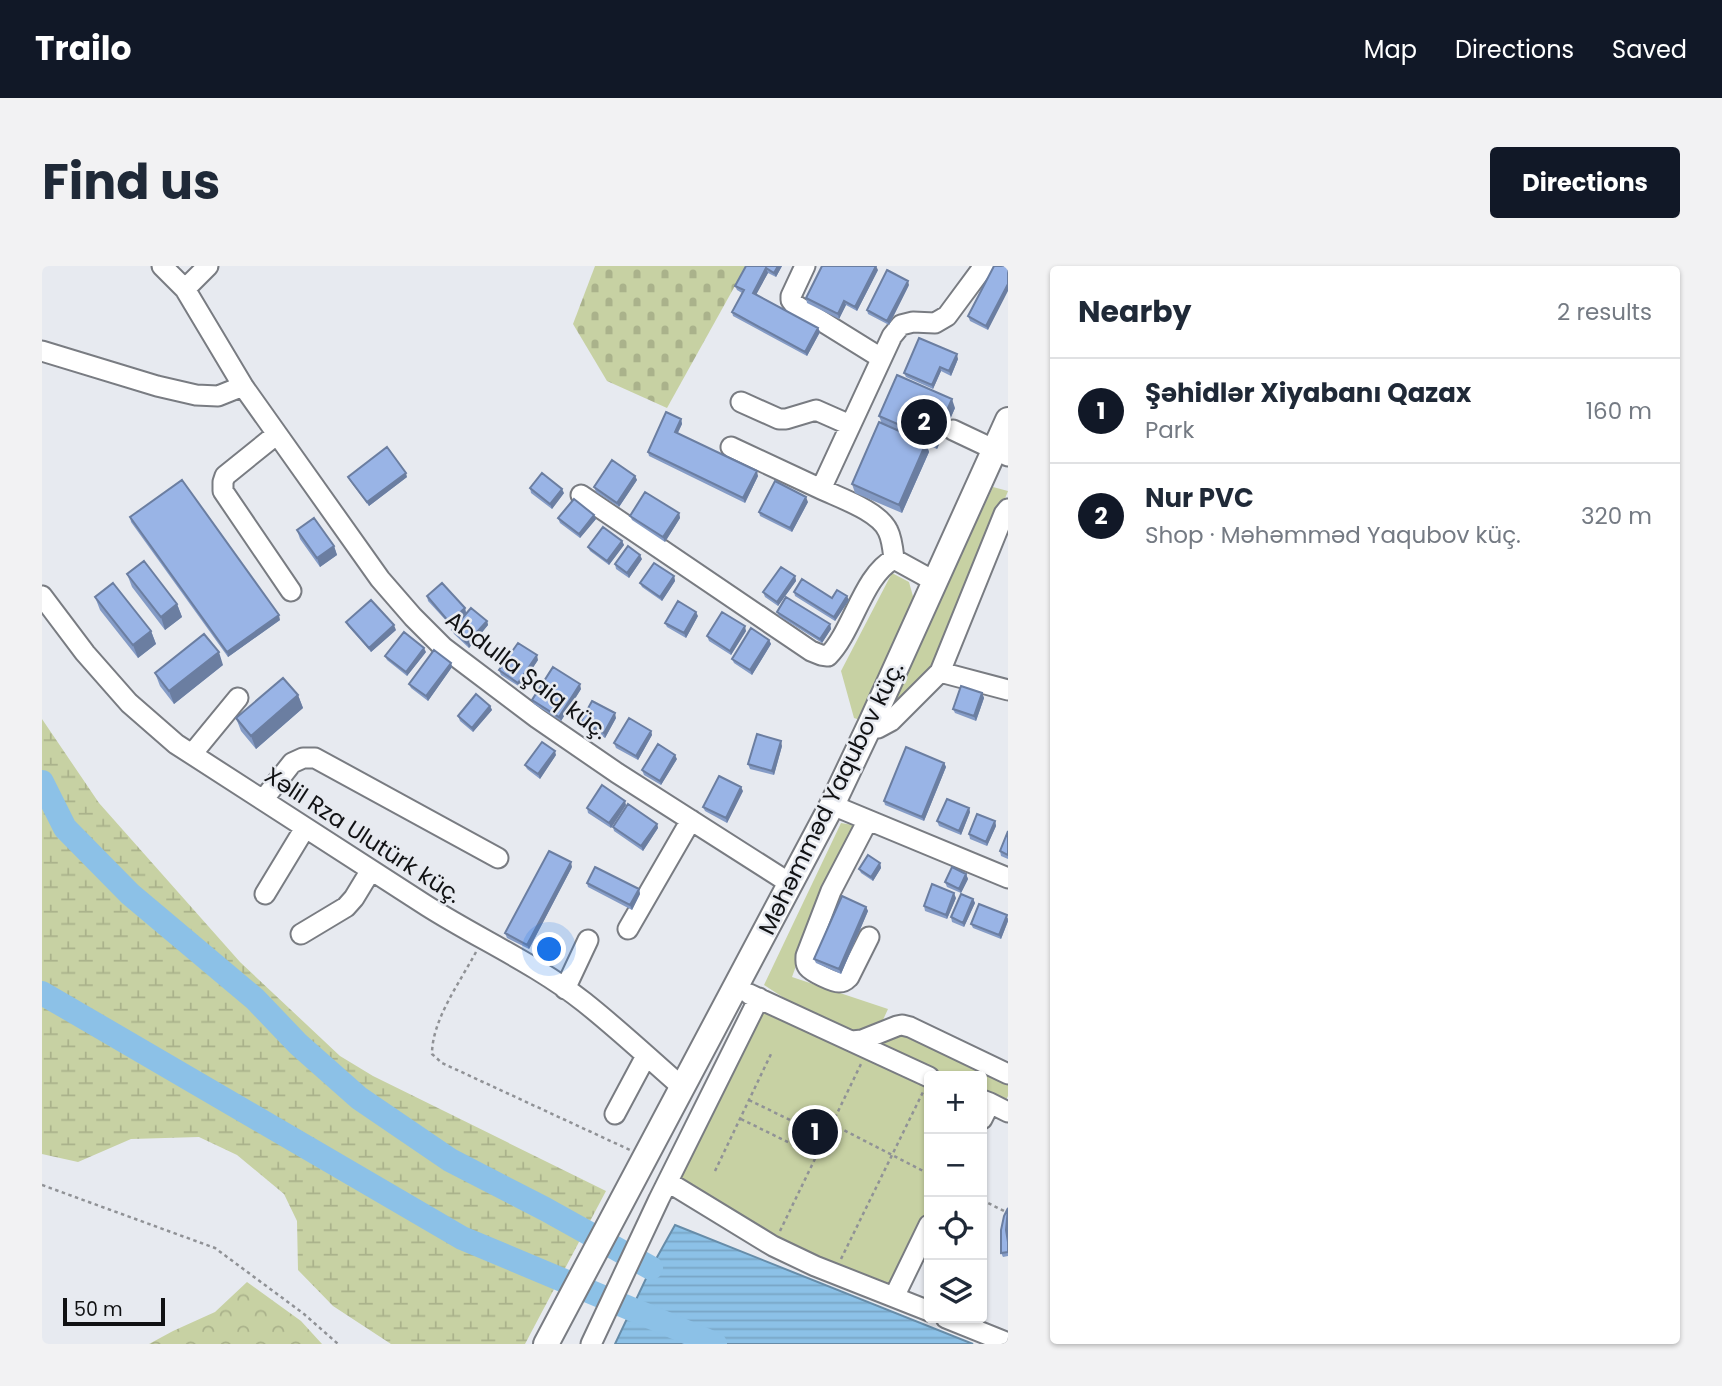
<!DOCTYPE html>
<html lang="en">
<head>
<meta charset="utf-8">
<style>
	body { margin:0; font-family:Poppins,sans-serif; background:#f2f2f3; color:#1f2937 }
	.controls { position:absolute; right:21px; bottom:21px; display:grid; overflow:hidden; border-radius:7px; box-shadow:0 2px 5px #0004 }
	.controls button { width:63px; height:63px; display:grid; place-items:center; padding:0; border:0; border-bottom:2px solid #e0e1e3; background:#fff; color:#1f2937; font:35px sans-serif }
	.scale { position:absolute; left:21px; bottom:18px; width:102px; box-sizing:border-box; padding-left:7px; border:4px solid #111214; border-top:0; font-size:19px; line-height:24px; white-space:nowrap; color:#111214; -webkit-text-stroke:5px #e7eaf0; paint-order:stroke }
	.you { position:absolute; left:508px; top:684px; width:24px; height:24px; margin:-18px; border:5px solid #fff; border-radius:50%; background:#1a73e8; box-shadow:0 0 0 10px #1a73e833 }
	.badge { display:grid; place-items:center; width:46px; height:46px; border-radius:50%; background:#111827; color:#fff; font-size:23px; font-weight:700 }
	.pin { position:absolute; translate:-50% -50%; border:4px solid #fff; box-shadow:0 2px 7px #0006 }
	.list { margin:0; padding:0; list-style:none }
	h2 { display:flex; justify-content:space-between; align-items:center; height:91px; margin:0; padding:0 28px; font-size:30px }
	h2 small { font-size:23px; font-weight:400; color:#747a83 }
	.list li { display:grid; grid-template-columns:46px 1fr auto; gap:21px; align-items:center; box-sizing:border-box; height:105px; padding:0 28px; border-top:2px solid #e0e1e3 }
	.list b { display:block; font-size:26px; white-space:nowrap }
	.list p { margin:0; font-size:23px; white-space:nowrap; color:#747a83 }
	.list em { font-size:23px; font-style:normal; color:#747a83 }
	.icon { flex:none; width:38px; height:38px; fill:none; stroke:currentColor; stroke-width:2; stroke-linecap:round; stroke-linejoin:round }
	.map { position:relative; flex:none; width:966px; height:1078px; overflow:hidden; border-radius:7px }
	header { display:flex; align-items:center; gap:42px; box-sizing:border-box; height:98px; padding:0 35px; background:#111827; color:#fff }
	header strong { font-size:33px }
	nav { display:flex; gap:38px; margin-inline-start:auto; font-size:24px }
	.intro { display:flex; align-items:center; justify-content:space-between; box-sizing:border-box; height:168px; padding:0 42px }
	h1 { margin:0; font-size:49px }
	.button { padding:18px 32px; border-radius:7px; background:#111827; color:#fff; font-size:24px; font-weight:700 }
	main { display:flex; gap:42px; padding:0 42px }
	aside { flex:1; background:#fff; border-radius:7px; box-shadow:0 2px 5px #0004 }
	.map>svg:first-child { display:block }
	.green { fill:#c7d1a3 }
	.forest { fill:url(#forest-crowns) }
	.wetland { fill:url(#wetland-marsh) }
	.cemetery { fill:url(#cemetery-stones) }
	.water { fill:url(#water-rules); stroke:#678ca8; stroke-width:2 }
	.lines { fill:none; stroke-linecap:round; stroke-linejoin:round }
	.river { stroke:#8cc1e7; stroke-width:24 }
	.minor-casing { stroke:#797c82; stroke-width:23 }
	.major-casing { stroke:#797c82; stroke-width:28 }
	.path { stroke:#909296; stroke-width:2.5; stroke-dasharray:3.5 3.5; stroke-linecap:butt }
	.minor { stroke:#fff; stroke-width:19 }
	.major { stroke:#fff; stroke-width:24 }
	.wall { fill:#849bc6 }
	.shaded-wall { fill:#6b7ea1 }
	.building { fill:#99b4e6; stroke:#6b7ea1; stroke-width:2 }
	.labels { text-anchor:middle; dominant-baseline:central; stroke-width:5; stroke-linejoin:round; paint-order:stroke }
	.street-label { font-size:23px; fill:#111214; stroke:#e7eaf0 }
</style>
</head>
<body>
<header>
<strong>Trailo</strong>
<nav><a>Map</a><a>Directions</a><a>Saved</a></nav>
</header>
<div class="intro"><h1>Find us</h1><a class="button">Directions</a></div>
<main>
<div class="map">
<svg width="966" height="1078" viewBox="0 0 966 1078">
	<defs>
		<pattern id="forest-crowns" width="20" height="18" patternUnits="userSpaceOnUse" patternTransform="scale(1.75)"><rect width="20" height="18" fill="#c7d1a3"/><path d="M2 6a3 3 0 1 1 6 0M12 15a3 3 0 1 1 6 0" fill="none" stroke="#aab28b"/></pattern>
		<pattern id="wetland-marsh" width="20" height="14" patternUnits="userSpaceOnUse" patternTransform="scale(1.75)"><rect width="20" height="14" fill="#c7d1a3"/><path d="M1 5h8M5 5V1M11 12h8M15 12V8" fill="none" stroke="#aab28b"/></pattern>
		<pattern id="cemetery-stones" width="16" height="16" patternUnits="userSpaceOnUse" patternTransform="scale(1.75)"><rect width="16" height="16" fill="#c7d1a3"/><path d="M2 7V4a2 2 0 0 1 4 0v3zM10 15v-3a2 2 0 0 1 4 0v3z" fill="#aab28b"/></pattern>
		<pattern id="water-rules" width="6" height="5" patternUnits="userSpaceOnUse" patternTransform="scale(1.75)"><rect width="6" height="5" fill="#8cc1e7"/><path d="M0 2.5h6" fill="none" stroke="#78a5c5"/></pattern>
	</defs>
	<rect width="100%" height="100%" fill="#e7eaf0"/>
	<path class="green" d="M951 221 966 225 895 402 844 448Z
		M850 307 867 316 872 334 818 454 812 452 799 405Z
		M799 557 817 560 781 625 750 711 846 743 840 756 812 765 753 739 722 719Z
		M720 746 887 822V940L847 1020 752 981 637 910Z
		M859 769 966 817V830L962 838 940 827V810H902L833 779 835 773Z"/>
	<path class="forest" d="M205 1016 259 1055 280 1078H107L131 1065 173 1046Z"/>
	<path class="wetland" d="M0 453 57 537 198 696 298 790 331 810 564 925 483 1078H349L291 1040 256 1004 255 955 242 928 195 889 157 871 89 873 36 896 0 888Z"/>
	<path class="cemetery" d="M553 0H704L625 142 565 115 531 58Z"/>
	<path class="water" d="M633 959 931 1078H573L609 1002Z"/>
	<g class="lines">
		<path class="river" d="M0 516 23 562 88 628 213 733 256 778 317 832 408 894 503 943 609 1002
			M0 727 420 972 673 1078"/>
		<defs>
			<path id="minor" d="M120 0 143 23
				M166 0 143 23 201 120 338 313 371 351 401 381 495 452 575 507 749 618
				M763 0 749 30V34L752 38 839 92
				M0 85 115 120 154 129 176 130 201 120
				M699 136 737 153H744L774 144 808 159
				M911 164 966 190
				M235 168 183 210 181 216V225L249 325
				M689 181 779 223
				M539 229 769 385 779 389 786 390C811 365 821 309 852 293L892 315
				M852 293C851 284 850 273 846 265 837 245 798 232 779 223L850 70 859 59 871 56 893 57 905 50 942 0
				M0 330 43 387 87 437 134 478 385 640C437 673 494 698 542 736 576 763 608 793 640 821
				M898 406 966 424
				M828 459 836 462 849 455 898 406 962 248 966 243
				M150 488 196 432
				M221 534 250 497 261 492H273L456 592
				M790 539 966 612
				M826 554 789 625 764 690C764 695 763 697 766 701 770 706 791 716 797 716 803 716 804 714 807 711L827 671
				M223 628 263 562
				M586 663 649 554
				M259 668 304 641 312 632 329 604
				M523 723 546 674
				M707 728 887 811
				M810 775 820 774 855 760 860 759 868 761 966 808
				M940 834 948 837 940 853
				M948 837 966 846
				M573 848 604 790
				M626 916 731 980 773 1000 887 1045
				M852 1031 887 959
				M904 1052 966 1077
				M549 1078 617 933 717 732"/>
			<path id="major" d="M504 1078 790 539 828 459 966 154"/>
		</defs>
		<use href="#minor" class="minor-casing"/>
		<use href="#major" class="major-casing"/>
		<path class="path" d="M434 686C418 716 390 754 390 788L400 797 588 884
			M707 834 783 871
			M699 853 774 890
			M790 858 887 908
			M673 905 729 788
			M0 919 173 982 262 1048 296 1078
			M940 934 964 946
			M738 965 819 798
			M799 993 881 826"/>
		<use href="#minor" class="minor"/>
		<use href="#major" class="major"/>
	</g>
	<path class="wall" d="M704 0H740L734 11 726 7 714 28 776 62 778 66 765 90 691 50 690 46 700 27 695 24 693 20Z
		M952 0 946 64 928 55 926 50Z
		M836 4 815 45 804 39 797 53 765 37 764 32Z
		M867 19 847 59 826 48 825 44Z
		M916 93 909 110 899 105 891 123 864 111 862 107Z
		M913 142 895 183 884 178 887 186 860 247 813 227 810 218 840 158 837 150Z
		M639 153 640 158 636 167 716 210 703 237 607 190 606 186Z
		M593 210 595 214 577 241 554 226 552 221Z
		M306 211H365L327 240 308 215Z
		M488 222 522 227 510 243 489 227Z
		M766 236 750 266 718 250 717 246Z
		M637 247 638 252 623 276 590 254 588 250Z
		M88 251 238 354 186 391 89 256Z
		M516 252 554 253 538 272 518 257Z
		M255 264 292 280 295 289 278 301 258 273Z
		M580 275 582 279 567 299 548 285 546 281Z
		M600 293 587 312 574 303 573 298Z
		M85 308 135 338 140 351 123 364 90 321Z
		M632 310 633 315 620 335 600 321 598 317Z
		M753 310 754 315 736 340 723 331 721 326Z
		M752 326 790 332 807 334 793 355 753 330Z
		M385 330 423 342 424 347 409 360 386 335Z
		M53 331 109 365 114 378 96 392 58 344Z
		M735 346 788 358 789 363 780 377 737 350Z
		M656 350 644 372 625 361 623 357Z
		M445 355 446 359 427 382 412 368 410 364Z
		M304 356 354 364 329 386 306 360Z
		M704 365 689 389 667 375 665 370Z
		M727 374 729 378 710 409 692 397 690 393Z
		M384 386 365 410 345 394 343 390Z
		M496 394 478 421 459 409 457 404Z
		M409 397 410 401 386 435 369 422 367 418Z
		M181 399 132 438 118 420 113 407Z
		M539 423 519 455 492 438 490 434Z
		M940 427 942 432 934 455 913 447 911 443Z
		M256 429 261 442 214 483 199 465 194 452Z
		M448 440 450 444 431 466 418 455 416 450Z
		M574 452 563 472 541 459 539 455Z
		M609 465 610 469 596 494 574 482 572 477Z
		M740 480 732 509 708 503 706 498Z
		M514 489 498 513 485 503 483 499Z
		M635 493 619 519 602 509 600 504Z
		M902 497 904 501 882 555 843 539 842 535Z
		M701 525 685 557 663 545 661 541Z
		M584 539 569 562 546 547 545 542Z
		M927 542 928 546 919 569 897 560 895 555Z
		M953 555 954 560 945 580 928 573 927 568Z
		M615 558 616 562 601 585 572 565 571 561Z
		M966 565V593L959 590 958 585Z
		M838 597 839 602 831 615 819 607 817 603Z
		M530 601 487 683 465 672 463 667Z
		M924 608 926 613 919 627 905 621 903 616Z
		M545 617 597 623 598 628 590 644 546 621Z
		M914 632 905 653 883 645 882 640Z
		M931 633 933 637 922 661 910 656 909 651Z
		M824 641 826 645 799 708 774 697 772 693Z
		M966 652V655L959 673 931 662 929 658Z
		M966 942V990L961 991 959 987Z"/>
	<path class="shaded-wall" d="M736 0H740L734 11 732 7Z
		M834 0 836 4 815 45 813 41Z
		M724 2 726 7 713 31 711 27Z
		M866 15 867 19 847 59 845 55Z
		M966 18V25L946 64 944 60Z
		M802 35 804 39 797 53 796 48Z
		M776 62 778 66 765 90 763 86Z
		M915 88 916 93 909 110 907 105Z
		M898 101 899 105 891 123 890 119Z
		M910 133 913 142 895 183 892 174Z
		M639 153 640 158 634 170 633 166Z
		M884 177 887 186 860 247 857 239Z
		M715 205 716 210 703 237 701 232Z
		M364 207 365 211 327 240 325 236Z
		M593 210 595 214 577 241 575 237Z
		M520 223 522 227 510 243 508 238Z
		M764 231 766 236 750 266 748 262Z
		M637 247 638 252 623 276 621 271Z
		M552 249 554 253 538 272 537 268Z
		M580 275 582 279 567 299 565 295Z
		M292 280 295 289 278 301 275 292Z
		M598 289 600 293 587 312 585 307Z
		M632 310 633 315 620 335 618 331Z
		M753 310 754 315 736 340 735 336Z
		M805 330 807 334 793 355 792 351Z
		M135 338 140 351 123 364 119 351Z
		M423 342 424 347 409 360 407 356Z
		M654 346 656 350 644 372 642 367Z
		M237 349 238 354 186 391 185 386Z
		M445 355 446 359 427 382 425 377Z
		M788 358 789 363 780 377 778 373Z
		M352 359 354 364 329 386 327 382Z
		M703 360 704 365 689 389 688 385Z
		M109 365 114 378 96 392 91 379Z
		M727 374 729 378 710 409 708 404Z
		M382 382 384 386 365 410 364 406Z
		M177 386 181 399 132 438 127 425Z
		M495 389 496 394 478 421 476 417Z
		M409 397 410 401 386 435 384 430Z
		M538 418 539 423 519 455 517 451Z
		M940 427 942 432 934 455 932 450Z
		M256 429 261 442 214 483 209 470Z
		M448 440 450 444 431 466 430 462Z
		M573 447 574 452 563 472 562 467Z
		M609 465 610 469 596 494 594 490Z
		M739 475 740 480 732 509 730 505Z
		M513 485 514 489 498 513 496 508Z
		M633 489 635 493 619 519 618 515Z
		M902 497 904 501 882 555 880 551Z
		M699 521 701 525 685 557 684 552Z
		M583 535 584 539 569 562 567 557Z
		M927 542 928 546 919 569 917 565Z
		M953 555 954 560 945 580 944 576Z
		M615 558 616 562 601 585 599 580Z
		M529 596 530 601 487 683 485 679Z
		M838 597 839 602 831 615 829 611Z
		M924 608 926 613 919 627 917 623Z
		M597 623 598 628 590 644 588 639Z
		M912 627 914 632 905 653 904 649Z
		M931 633 933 637 922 661 921 657Z
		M824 641 826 645 799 708 797 703Z
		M965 649 966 655 959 673 957 669Z"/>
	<path class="building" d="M704 0H736L732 7 724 2 711 27 776 62 763 86 690 46 702 24 693 20Z
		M780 0H834L813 41 802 35 796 48 764 32Z
		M952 0H966V18L944 60 926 50Z
		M845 4 866 15 845 55 825 44Z
		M877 72 915 88 907 105 898 101 890 119 862 107Z
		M855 109 910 133 892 174 837 150Z
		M624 146 639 153 633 166 715 205 701 232 606 186Z
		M837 156 884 177 857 239 810 218Z
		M345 181 364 207 325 236 306 211Z
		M570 194 593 210 575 237 552 221Z
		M500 207 520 223 508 238 488 222Z
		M140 214 237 349 185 386 88 251Z
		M733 215 764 231 748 262 717 246Z
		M603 226 637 247 621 271 588 250Z
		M532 233 552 249 537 268 516 252Z
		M272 252 292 280 275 292 255 264Z
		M561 261 580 275 565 295 546 281Z
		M586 280 598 289 585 307 573 298Z
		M102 295 135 338 119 351 85 308Z
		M612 297 632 310 618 331 598 317Z
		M739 301 753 310 735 336 721 326Z
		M760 313 790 332 795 324 805 330 792 351 752 326Z
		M71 317 109 365 91 379 53 331Z
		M400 317 423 342 407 356 385 330Z
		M744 331 788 358 778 373 735 346Z
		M329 334 352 359 327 382 304 356Z
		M636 335 654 346 642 367 623 357Z
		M429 342 445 355 425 377 410 364Z
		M680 346 703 360 688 385 665 370Z
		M709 362 727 374 708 404 690 393Z
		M362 366 382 382 364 406 343 390Z
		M162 368 177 386 127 425 113 407Z
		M476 377 495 389 476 417 457 404Z
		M392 384 409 397 384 430 367 418Z
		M511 401 538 418 517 451 490 434Z
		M241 412 256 429 209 470 194 452Z
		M919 420 940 427 932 450 911 443Z
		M434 428 448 440 430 462 416 450Z
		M550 435 573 447 562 467 539 455Z
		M587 452 609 465 594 490 572 477Z
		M715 468 739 475 730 505 706 498Z
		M500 476 513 485 496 508 483 499Z
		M616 478 633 489 618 515 600 504Z
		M864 481 902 497 880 551 842 535Z
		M677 510 699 521 684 552 661 541Z
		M560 519 583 535 567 557 545 542Z
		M905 533 927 542 917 565 895 555Z
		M586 538 615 558 599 580 571 561Z
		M935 548 953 555 944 576 927 568Z
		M966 565V589L958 585Z
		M507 585 529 596 485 679 463 667Z
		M826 589 838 597 829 611 817 603Z
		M553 601 597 623 588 639 545 617Z
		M910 601 924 608 917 623 903 616Z
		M890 618 912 627 904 649 882 640Z
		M919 628 931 633 921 657 909 651Z
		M800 630 824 641 797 703 772 693Z
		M937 638 965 649 957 669 929 658Z
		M966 942 964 964 966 976V986L959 987V964L962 950Z
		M966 948V976L964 964Z"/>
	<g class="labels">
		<g class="street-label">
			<text transform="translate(485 409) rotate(37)">Abdulla Şaiq küç.</text>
			<text transform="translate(789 532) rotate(-64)">Məhəmməd Yaqubov küç.</text>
			<text transform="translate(321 569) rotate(33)">Xəlil Rza Ulutürk küç.</text>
		</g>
	</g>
</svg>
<div class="controls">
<button>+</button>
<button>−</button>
<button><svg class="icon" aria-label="locate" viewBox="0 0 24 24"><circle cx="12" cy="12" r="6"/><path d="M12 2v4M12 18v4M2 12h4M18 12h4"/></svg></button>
<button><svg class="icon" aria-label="layers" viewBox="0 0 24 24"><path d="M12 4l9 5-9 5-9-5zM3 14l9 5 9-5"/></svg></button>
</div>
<div class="scale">50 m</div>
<div class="you"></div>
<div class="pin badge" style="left:773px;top:866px">1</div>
<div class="pin badge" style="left:882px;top:156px">2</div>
</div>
<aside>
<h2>Nearby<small>2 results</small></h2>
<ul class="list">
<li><span class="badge">1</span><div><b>Şəhidlər Xiyabanı Qazax</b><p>Park</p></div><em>160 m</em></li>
<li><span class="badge">2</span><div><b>Nur PVC</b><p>Shop · Məhəmməd Yaqubov küç.</p></div><em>320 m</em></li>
</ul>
</aside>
</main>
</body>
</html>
